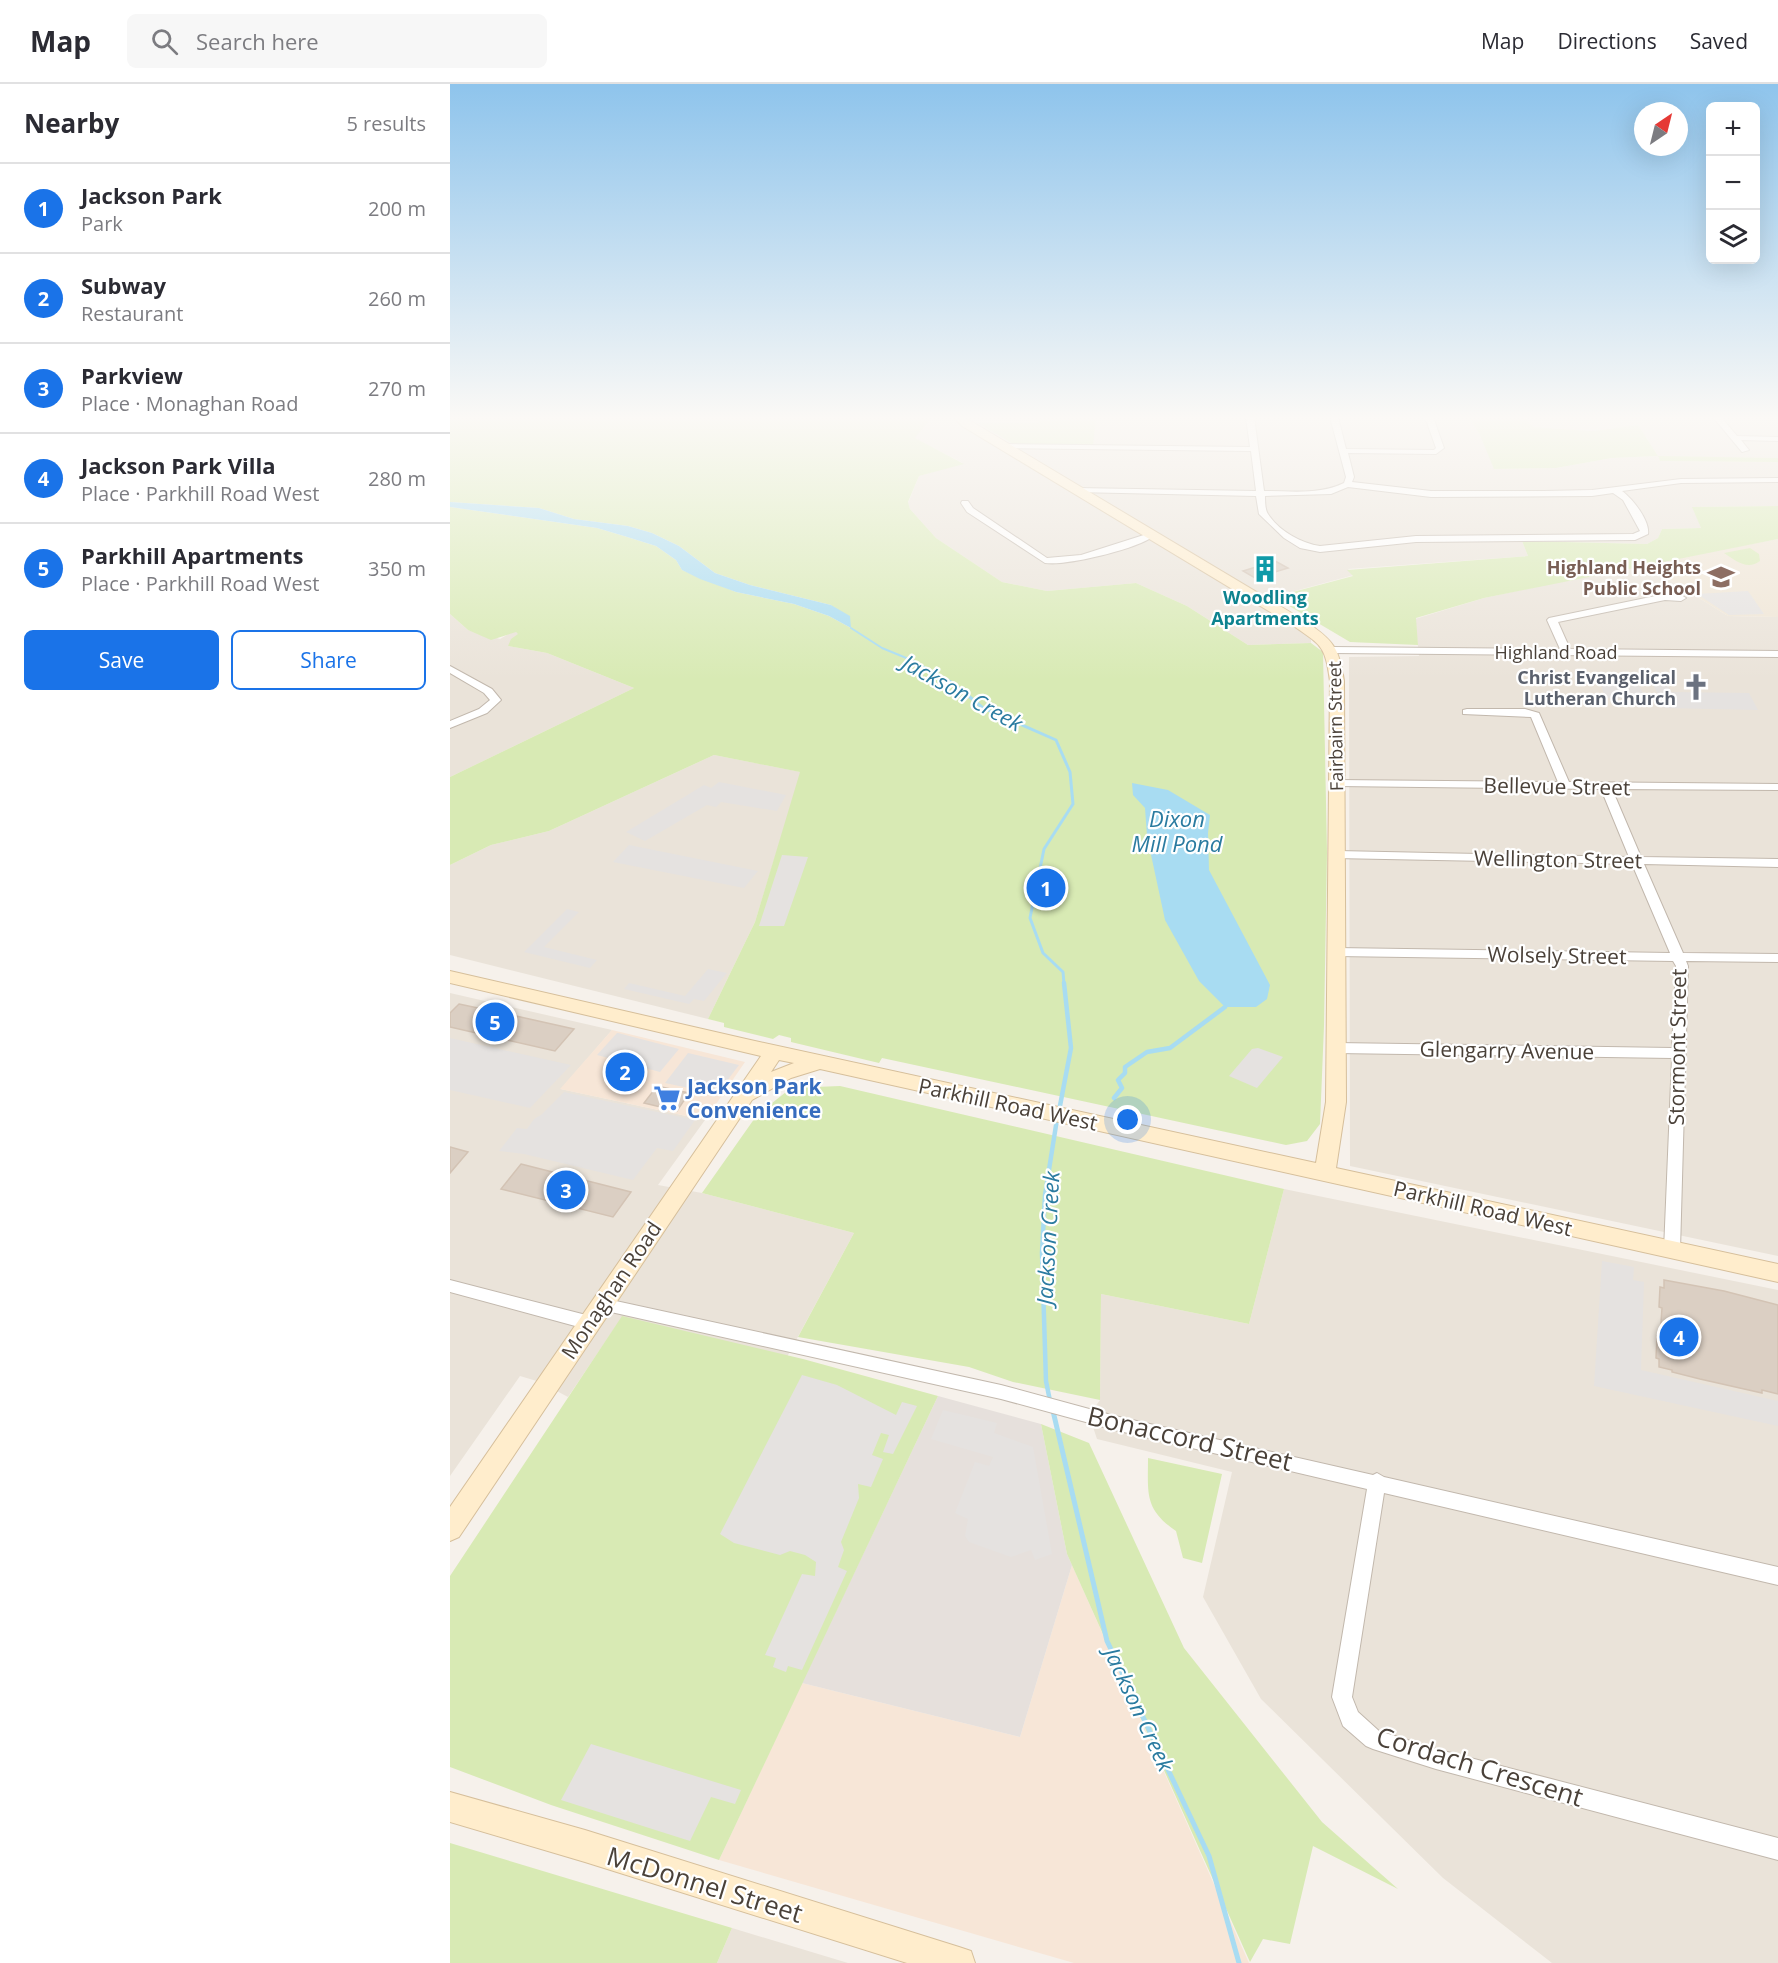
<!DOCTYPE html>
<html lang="en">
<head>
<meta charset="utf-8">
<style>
	body { margin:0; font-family:"Open Sans",sans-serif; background:#f7f7f7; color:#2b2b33 }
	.controls { position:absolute; right:18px; top:18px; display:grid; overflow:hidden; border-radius:9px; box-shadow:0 6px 24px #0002 }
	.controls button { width:54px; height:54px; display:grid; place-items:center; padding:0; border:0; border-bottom:2px solid #e1e1e2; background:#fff; color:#2b2b33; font:30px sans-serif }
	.compass { position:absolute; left:1184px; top:18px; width:54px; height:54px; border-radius:50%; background:#fff; box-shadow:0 6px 24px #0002; rotate:35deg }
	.you { position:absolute; left:678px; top:1036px; width:21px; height:21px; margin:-15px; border:4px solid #fff; border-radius:50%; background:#1a73e8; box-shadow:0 0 0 9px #1a73e833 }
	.badge { display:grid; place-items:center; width:39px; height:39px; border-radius:50%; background:#1a73e8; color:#fff; font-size:20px; font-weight:700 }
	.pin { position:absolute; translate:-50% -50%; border:3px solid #fff; box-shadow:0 2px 6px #0006 }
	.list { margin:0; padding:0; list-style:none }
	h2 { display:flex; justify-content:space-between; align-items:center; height:78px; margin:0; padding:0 24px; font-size:26px }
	h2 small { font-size:20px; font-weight:400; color:#7c7c81 }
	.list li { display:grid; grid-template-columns:39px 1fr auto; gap:18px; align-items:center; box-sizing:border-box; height:90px; padding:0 24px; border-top:2px solid #e1e1e2 }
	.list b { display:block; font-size:22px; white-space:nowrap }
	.list p { margin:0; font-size:20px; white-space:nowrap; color:#7c7c81 }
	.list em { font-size:20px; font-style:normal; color:#7c7c81 }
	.actions { display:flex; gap:12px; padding:18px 24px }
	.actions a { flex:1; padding:14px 0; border:2px solid #1a73e8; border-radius:9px; text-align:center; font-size:21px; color:#1a73e8 }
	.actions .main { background:#1a73e8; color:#fff }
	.icon { flex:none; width:33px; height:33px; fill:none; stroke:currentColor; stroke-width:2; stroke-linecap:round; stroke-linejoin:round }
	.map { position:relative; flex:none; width:1328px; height:1879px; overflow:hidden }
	header { display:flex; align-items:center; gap:36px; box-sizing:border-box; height:84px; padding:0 30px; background:#fff; border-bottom:2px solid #e1e1e2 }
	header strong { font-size:28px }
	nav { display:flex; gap:33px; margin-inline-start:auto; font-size:21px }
	.search { width:420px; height:54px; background:#f7f7f7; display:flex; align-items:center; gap:15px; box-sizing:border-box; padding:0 21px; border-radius:9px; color:#7c7c81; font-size:22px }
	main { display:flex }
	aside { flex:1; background:#fff }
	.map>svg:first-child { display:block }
	.residential { fill:#eae3d9 }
	.commercial { fill:#f7e6d7 }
	.industrial { fill:#e6e0dc }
	.education { fill:#efe5d5 }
	.green { fill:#d8eab4 }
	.parking { fill:#e5e2e0 }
	.water { fill:#a8dcf2 }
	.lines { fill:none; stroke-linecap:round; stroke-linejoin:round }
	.stream-far3 { stroke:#a8dcf2; stroke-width:2 }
	.stream-far2 { stroke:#a8dcf2; stroke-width:3 }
	.stream-far1 { stroke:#a8dcf2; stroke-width:4.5 }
	.stream { stroke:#a8dcf2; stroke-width:5 }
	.building { fill:#dbcfc3; stroke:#d3c3b4; stroke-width:1.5 }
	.street-casing { stroke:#c2b8ad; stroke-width:2 }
	.secondary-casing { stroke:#d6bf9b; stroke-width:2 }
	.street { fill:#fff; fill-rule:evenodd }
	.secondary { fill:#ffedcc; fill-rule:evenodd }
	.labels { text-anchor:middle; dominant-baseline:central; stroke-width:4.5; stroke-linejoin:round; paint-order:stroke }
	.far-education-label { font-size:18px; font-weight:bold; fill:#785e54; stroke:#fff; text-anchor:end }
	.far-culture-label { font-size:18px; font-weight:bold; fill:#0d838f; stroke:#fff }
	.far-street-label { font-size:18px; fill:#4a4139; stroke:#fff }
	.far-worship-label { font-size:18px; font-weight:bold; fill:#5b616d; stroke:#fff; text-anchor:end }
	.street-label { font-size:21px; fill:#4a4139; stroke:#fff }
	.shop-label { font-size:21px; font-weight:bold; fill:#366cbe; stroke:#fff; text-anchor:start }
	.water-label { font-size:22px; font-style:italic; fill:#2a7ba0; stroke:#fff }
	.near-street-label { font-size:26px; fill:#4a4139; stroke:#fff }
</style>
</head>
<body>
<header>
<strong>Map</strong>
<div class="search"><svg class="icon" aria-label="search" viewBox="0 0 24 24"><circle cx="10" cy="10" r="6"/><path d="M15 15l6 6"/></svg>Search here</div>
<nav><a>Map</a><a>Directions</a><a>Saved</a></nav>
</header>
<main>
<aside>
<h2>Nearby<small>5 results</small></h2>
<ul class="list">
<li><span class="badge">1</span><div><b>Jackson Park</b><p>Park</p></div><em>200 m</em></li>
<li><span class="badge">2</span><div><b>Subway</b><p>Restaurant</p></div><em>260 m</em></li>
<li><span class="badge">3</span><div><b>Parkview</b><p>Place · Monaghan Road</p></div><em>270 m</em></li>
<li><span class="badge">4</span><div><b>Jackson Park Villa</b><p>Place · Parkhill Road West</p></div><em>280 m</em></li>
<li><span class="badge">5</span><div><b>Parkhill Apartments</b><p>Place · Parkhill Road West</p></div><em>350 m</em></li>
</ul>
<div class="actions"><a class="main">Save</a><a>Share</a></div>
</aside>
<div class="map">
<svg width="1328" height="1879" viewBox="0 0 1328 1879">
	<rect width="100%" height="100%" fill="#f6f1eb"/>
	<path class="residential" d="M482 333H1018L1029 349 1045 385 1106 384 1162 374 1208 372 1188 341 1143 347 1082 343 1074 333H1328V374L1208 373 1211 377 1328 378V422L1243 423 1251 444 1212 445 1208 454 1197 460 1072 457 1078 472 898 485 904 491 804 518 861 552V559L798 561 737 522 686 499 597 507 552 498 486 454 460 425 458 419 469 392 513 379 464 354Z
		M1194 480 1278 532 1328 533V1172L900 1082 899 573 969 572 965 535 1034 514Z
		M0 530 18 546 50 555 62 548H66L69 550 58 562 97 569 184 604 0 693Z
		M264 671 351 688 305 838 258 935 0 871V781L41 761 99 747Z
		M0 909 162 946 111 1005 255 1036 208 1101 252 1109 404 1149 337 1273 172 1233 118 1313 90 1298 70 1292 0 1392Z
		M834 1105 1328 1206V1879H1102L993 1794 811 1615 753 1513 782 1388 647 1355 639 1331 650 1316 651 1210 799 1240Z
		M282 1844 398 1879H267Z"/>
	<path class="commercial" d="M162 946 295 978 255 1036 110 1005Z
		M622 1481 799 1879H624L269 1776 352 1599 570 1653Z"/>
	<path class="industrial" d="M488 1312 591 1340 617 1470 622 1481 570 1653 352 1599Z"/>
	<path class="education" d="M1328 455V533L1278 532 1194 480Z"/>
	<path class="green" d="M0 333H482L465 354 514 380 469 392 458 418 460 425 486 454 552 498 597 507 686 499 737 522 798 561 861 559 873 568 877 768 874 942 870 1040 857 1057 836 1061 432 974 429 979 341 958V954L329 951 323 955 274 943V939L258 935 305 838 350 688 264 671 99 747 41 761 0 781V693L184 604 97 569 58 562 61 555 68 550 66 548 41 556 18 546 0 530V423L147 444 174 452 206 462 226 476 232 486 286 508 344 520 379 532 401 544 381 521 300 501 265 489 229 462 202 449 178 442 124 435 89 424 0 418Z
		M590 333H646L643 362 565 361 528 339H589Z
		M1018 333H1074L1083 343 1143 347 1188 341 1208 372 1328 374V378L1210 377 1208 372 1162 374 1106 384 1044 385 1029 349Z
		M1328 422V455L1034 514 966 534 968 561 900 558 824 513 903 492 897 486 1078 472 1072 457 1197 460 1208 454 1212 445 1251 444 1242 423Z
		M1300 464 1309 470 1310 477C1297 487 1285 476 1274 469Z
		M390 1002 834 1105 799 1240 651 1210 650 1316 563 1298 519 1283 348 1253 404 1149 252 1109 307 1031 341 1004Z
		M172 1232 353 1275 488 1312 269 1776 101 1721 0 1683V1492Z
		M591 1340 639 1359 734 1564 872 1738 948 1805 863 1762 840 1860 813 1855 800 1878 617 1470Z
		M698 1374 772 1390 752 1479 733 1474 726 1447C694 1425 698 1409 698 1374Z
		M0 1759 282 1844 267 1879H0Z"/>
	<path class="parking" d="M1298 507 1314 530 1279 531 1247 510Z
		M1201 596H1215L1221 608 1299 609 1308 626 1214 624Z
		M1151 600 1189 602 1197 616 1155 614Z
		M269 698 336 711 327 727 271 718 266 723 257 721 195 757 176 748 254 701 261 704Z
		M179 761 308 787 294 804 163 778Z
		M332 771 358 773 334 842H309Z
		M117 825 129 828 94 863 147 876 140 884 74 868Z
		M258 885 277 889 254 917 244 915 239 920 174 905 179 899 235 912Z
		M167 949H168L229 965 210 988 147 971Z
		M0 954 121 981 80 1024 0 1006Z
		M808 964 833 973 807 1004 779 992 802 965Z
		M238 969 289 981 267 1010 215 999Z
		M114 1008 245 1036 223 1067 207 1064 183 1096 74 1070 49 1067 67 1044 77 1045 84 1035 91 1031Z
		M1152 1177 1184 1183 1183 1196 1194 1198 1191 1286 1328 1317V1342L1144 1302Z
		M352 1291 387 1301 446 1331 452 1318 467 1322 443 1370 433 1368 439 1351 431 1349 422 1371 433 1375 421 1403 408 1400 409 1414 391 1458 394 1466 388 1483 397 1487 352 1586 338 1582 336 1588 323 1583 326 1574 315 1571 352 1490 365 1492 366 1478 355 1471 340 1467 330 1471 284 1459 270 1450Z
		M493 1326 547 1339 544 1349 583 1363 602 1470 585 1476 581 1466 561 1473 519 1458 515 1452 518 1435 505 1429 525 1378 539 1382 543 1373 481 1355Z
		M141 1660 291 1706 285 1720 261 1713 240 1757 111 1716Z"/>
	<path class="water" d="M0 418 89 424 124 435 178 442 202 449 229 462 265 489 300 501 381 521 400 532 401 544 379 532 344 520 286 508 250 495 232 486 226 476 206 462 174 452 147 444 0 423Z
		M682 699 718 706 760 731 758 749 759 786 820 901 817 915 806 923H775L749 897 715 836 697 752 695 724 683 711Z"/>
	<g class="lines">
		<path class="stream-far3" d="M401 544 432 564 466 578"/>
		<path class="stream-far2" d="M462 577 503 599 533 624 606 656 620 688 623 720 594 765 580 834 593 869 613 888 614 900"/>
		<path class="stream-far1" d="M664 1014 672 1004 668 996 675 989V983L697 968 720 964 775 923
			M609 1027 621 964 614 899
			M600 1317 596 1297 592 1169 595 1111 607 1035"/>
		<path class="stream" d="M603 1327 657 1557 759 1772 789 1879"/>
	</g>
	<path class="building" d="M825 477 838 484 805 494 793 487Z
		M9 920 66 932 124 945 105 967 0 943V929Z
		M207 1002 239 1009 227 1027 194 1019Z
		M0 1063 18 1068 0 1089Z
		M71 1080 181 1108 163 1133 51 1105Z
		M1214 1196 1274 1207 1328 1221V1310L1312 1306V1309L1250 1295 1222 1288V1286L1209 1283V1275L1206 1274 1207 1252 1210 1253 1212 1224 1209 1223 1210 1203 1214 1204Z"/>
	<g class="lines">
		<defs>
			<path id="street" d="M796 333H804L814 407C841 407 869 411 894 399L896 393 880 333H888L896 365 984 366 986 364 975 333H983L994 364 986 370 898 369 904 393 902 398 981 407H1094L1142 406 1231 395 1328 394V398L1231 399 1172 407C1183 415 1200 437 1198 450L1185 456 966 458 870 468 850 464 834 454 809 430 806 412 626 408 622 406 626 404 806 407 801 367 553 364 549 362 553 360 800 363ZM898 403 981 413 1142 412 1163 409 1173 416 1190 447 1183 450 966 452 870 462C851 459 829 447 818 430 815 426 815 417 815 412L881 410Z
				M1263 333H1271L1287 352 1328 353V357L1291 356 1299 366 1292 368Z
				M512 417H518L523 424 597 474 631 471 697 450 704 452C687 465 617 482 595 479L517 428 511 419Z
				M1215 510 1231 511 1236 514 1231 517 1215 516 1108 538 1120 565 1328 567V573L883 569 878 566 883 563 1110 565 1097 536 1099 534Z
				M0 582 42 605 51 616 37 629 0 644V637L29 625 40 616 34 609 0 589Z
				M1017 625H1075L1089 629 1119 698 1328 700V706L1162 705 1191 773 1328 775V783L1194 780 1233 869 1328 870V878L1236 877 1238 882 1230 1166 1228 1170 1222 1172 1216 1170 1214 1166 1222 974 886 969 879 964 886 959 1222 964 1226 882 1223 877 886 872 880 868 886 864 1220 869 1182 780 884 774 882 771 884 768 888 767 1179 773 1151 705 887 702 881 699 887 696 1108 698 1081 633 1013 630V626Z
				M0 1196 140 1232 146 1234 148 1239 146 1244 140 1246 0 1208Z
				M152 1214 551 1301 665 1332 923 1391 927 1389 934 1393 1328 1483V1501L934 1409 902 1613 908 1628 929 1647 986 1665 1328 1754V1776L986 1685 923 1665 916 1662 893 1642 882 1613 917 1405 665 1346 551 1315 152 1226 146 1225 144 1220 146 1215Z"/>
			<path id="secondary" d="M503 333H514L855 537C883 556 889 563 894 597L896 1018 886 1084 1328 1180V1198L370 985 341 994 302 1016 9 1453 0 1457V1423L311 972 0 899V887L296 955 866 1079 876 1018 880 597C875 563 873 562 845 543L512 342ZM329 976 344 979 321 988Z
				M0 1708 135 1746 509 1863 521 1867 525 1879H457L135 1778 0 1738Z"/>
		</defs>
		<use href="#street" class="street-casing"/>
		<use href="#secondary" class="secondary-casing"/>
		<use href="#street" class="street"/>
		<use href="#secondary" class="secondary"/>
	</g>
	<linearGradient id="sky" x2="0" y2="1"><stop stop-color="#8ec4ec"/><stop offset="0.56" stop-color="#fbf9f6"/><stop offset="1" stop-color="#fbf9f6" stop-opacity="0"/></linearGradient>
	<rect width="1328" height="596" fill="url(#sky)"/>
	<defs>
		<symbol id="building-bare" viewBox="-9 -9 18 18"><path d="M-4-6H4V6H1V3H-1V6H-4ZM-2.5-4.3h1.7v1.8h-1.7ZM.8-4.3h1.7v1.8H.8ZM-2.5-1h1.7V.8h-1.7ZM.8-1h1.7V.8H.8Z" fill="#0f9aa8" stroke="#fff" stroke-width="2.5" paint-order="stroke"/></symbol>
		<symbol id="school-bare" viewBox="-9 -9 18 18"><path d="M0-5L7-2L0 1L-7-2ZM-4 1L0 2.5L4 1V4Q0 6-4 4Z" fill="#8d6e63" stroke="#fff" stroke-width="2.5" paint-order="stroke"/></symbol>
		<symbol id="church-bare" viewBox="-9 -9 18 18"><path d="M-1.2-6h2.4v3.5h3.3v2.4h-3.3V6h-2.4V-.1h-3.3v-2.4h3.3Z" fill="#6b7280" stroke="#fff" stroke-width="2.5" paint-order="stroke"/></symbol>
		<symbol id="supermarket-bare" viewBox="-9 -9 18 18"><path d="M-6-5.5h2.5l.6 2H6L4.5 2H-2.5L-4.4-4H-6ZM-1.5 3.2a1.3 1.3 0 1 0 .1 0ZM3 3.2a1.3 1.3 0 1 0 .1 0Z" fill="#3f7fe0" stroke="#fff" stroke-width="2.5" paint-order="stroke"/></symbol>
	</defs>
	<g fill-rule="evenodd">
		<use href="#building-bare" x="796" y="466" width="38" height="38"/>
		<use href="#school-bare" x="1252" y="474" width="38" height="38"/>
		<use href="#church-bare" x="1227" y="584" width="38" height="38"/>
		<use href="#supermarket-bare" x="198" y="995" width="38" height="38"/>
	</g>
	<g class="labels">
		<g class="far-education-label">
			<text x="1251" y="483">Highland Heights<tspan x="1251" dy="21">Public School</tspan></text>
		</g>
		<g class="far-culture-label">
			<text x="815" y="513">Woodling<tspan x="815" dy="21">Apartments</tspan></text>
		</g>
		<g class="far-street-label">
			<text x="1106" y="568">Highland Road</text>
			<text transform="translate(885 642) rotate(-91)">Fairbairn Street</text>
		</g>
		<g class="far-worship-label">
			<text x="1226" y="593">Christ Evangelical<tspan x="1226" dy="21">Lutheran Church</tspan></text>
		</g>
		<g class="street-label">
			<text transform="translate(1107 702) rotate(1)">Bellevue Street</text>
			<text transform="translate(1108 775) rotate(1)">Wellington Street</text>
			<text transform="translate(1107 871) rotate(1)">Wolsely Street</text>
			<text transform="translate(1227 963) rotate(-89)">Stormont Street</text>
			<text transform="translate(1057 966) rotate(1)">Glengarry Avenue</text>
			<text transform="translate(558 1020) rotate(12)">Parkhill Road West</text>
			<text transform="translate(1033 1124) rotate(13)">Parkhill Road West</text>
			<text transform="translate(161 1206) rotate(-56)">Monaghan Road</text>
		</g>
		<g class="shop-label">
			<text x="237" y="1002">Jackson Park<tspan x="237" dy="24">Convenience</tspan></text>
		</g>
		<g class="water-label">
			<text transform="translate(513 608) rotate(29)">Jackson Creek</text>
			<text x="727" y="734">Dixon<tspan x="727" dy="25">Mill Pond</tspan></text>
			<text transform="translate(597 1154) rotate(-87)">Jackson Creek</text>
			<text transform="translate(690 1625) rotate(65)">Jackson Creek</text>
		</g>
		<g class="near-street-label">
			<text transform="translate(740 1354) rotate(13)">Bonaccord Street</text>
			<text transform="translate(1030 1682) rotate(17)">Cordach Crescent</text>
			<text transform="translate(255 1800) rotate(17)">McDonnel Street</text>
		</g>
	</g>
</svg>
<div class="controls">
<button>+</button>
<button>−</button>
<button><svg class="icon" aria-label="layers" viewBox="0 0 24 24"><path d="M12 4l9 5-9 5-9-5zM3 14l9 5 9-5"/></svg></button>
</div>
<svg class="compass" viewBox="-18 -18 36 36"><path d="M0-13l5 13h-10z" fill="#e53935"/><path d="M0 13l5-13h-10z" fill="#7c7c81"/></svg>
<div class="you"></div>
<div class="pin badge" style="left:596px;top:804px">1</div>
<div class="pin badge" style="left:175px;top:988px">2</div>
<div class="pin badge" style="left:116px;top:1106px">3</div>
<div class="pin badge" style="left:1229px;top:1253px">4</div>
<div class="pin badge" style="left:45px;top:938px">5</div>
</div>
</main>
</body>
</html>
